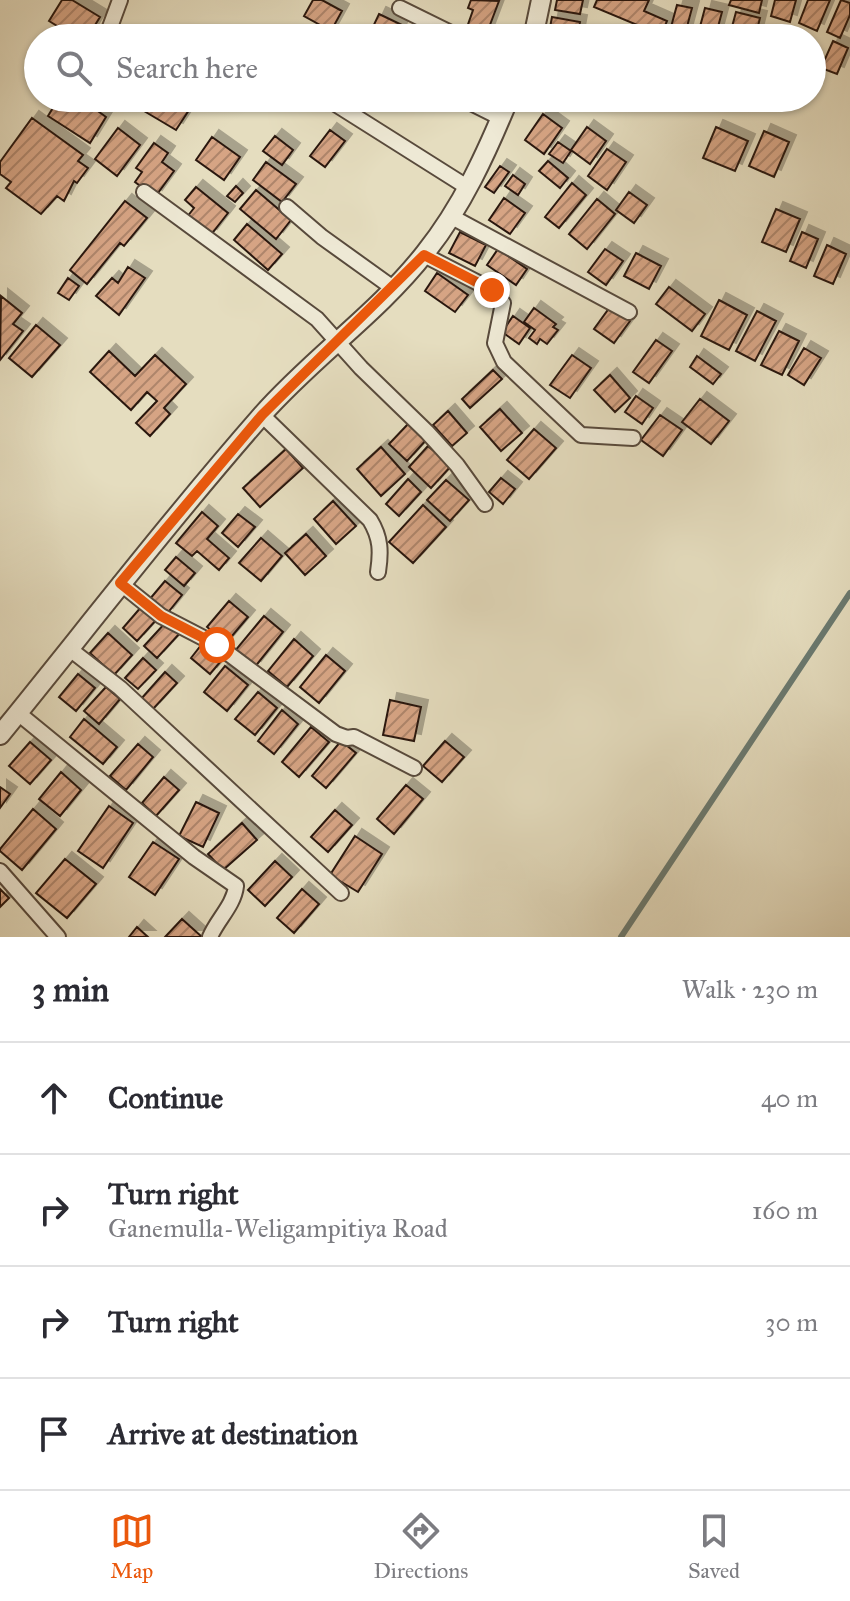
<!DOCTYPE html>
<html lang="en">
<head>
<meta charset="utf-8">
<style>
	body { margin:0; font-family:"IM FELL Great Primer",serif; background:#f2f2f3; color:#2b2b33 }
	.stop { position:absolute; width:24px; height:24px; margin:-18px; border:6px solid #ea580c; border-radius:50%; background:#fff }
	.stop.end { background:#ea580c; border-color:#fff; box-shadow:0 2px 8px #0008 }
	.list { margin:0; padding:0; list-style:none }
	h2 { display:flex; justify-content:space-between; align-items:center; height:104px; margin:0; padding:0 32px; font-size:34px }
	h2 small { font-size:26px; font-weight:400; color:#7c7c81 }
	.list li { display:grid; grid-template-columns:52px 1fr auto; gap:24px; align-items:center; box-sizing:border-box; height:112px; padding:0 32px; border-top:2px solid #e1e1e2 }
	.list b { display:block; font-size:30px; white-space:nowrap }
	.list p { margin:0; font-size:26px; white-space:nowrap; color:#7c7c81 }
	.list em { font-size:26px; font-style:normal; color:#7c7c81 }
	.icon { flex:none; width:44px; height:44px; fill:none; stroke:currentColor; stroke-width:2; stroke-linecap:round; stroke-linejoin:round }
	.map { position:relative; flex:none; width:850px; height:937px; overflow:hidden }
	.search { position:absolute; background:#fff; box-shadow:0 2px 6px #0004; left:24px; right:24px; top:24px; height:88px; display:flex; align-items:center; gap:20px; box-sizing:border-box; padding:0 28px; border-radius:44px; color:#7c7c81; font-size:30px }
	.sheet { height:552px; background:#fff }
	nav { display:flex; justify-content:space-around; align-items:center; box-sizing:border-box; height:112px; border-top:2px solid #e1e1e2; background:#fff; font-size:22px; color:#7c7c81 }
	nav a { display:grid; justify-items:center; gap:4px }
	nav .on { color:#ea580c }
	.map>svg:first-child { display:block }
	.lines { fill:none; stroke-linecap:round; stroke-linejoin:round }
	.stream { stroke:#6a7a71; stroke-width:6 }
	.building { fill:url(#building-hatch); stroke:#291910; stroke-width:2; filter:url(#shadow) }
	.minor-casing { stroke:#584a3c; stroke-width:18 }
	.tertiary-casing { stroke:#584a3c; stroke-width:22 }
	.minor { stroke:#eee9d5; stroke-width:14 }
	.tertiary { stroke:#eee9d5; stroke-width:18 }
	.route { stroke:#ea580c; stroke-width:10 }
</style>
</head>
<body>
<div class="map">
<svg width="850" height="937" viewBox="0 0 850 937">
	<defs>
		<pattern id="building-hatch" width="6" height="6" patternUnits="userSpaceOnUse" patternTransform="scale(2)"><rect width="6" height="6" fill="#d6a484"/><path d="M-1 1l2-2M0 6l6-6M5 7l2-2" fill="none" stroke="#ae856b"/></pattern>
		<filter id="shadow"><feDropShadow dx="7" dy="-7" stdDeviation="0" flood-color="#0004"/></filter>
	</defs>
	<rect width="100%" height="100%" fill="#e5ddbf"/>
	<filter id="stains"><feTurbulence type="fractalNoise" baseFrequency=".0025" numOctaves="4"/><feColorMatrix values="0 0 0 0 .2 0 0 0 0 .09 0 0 0 0 .02 0 0 0 .5 -.17"/></filter>
	<radialGradient id="worn" r=".72"><stop offset=".6" stop-color="#630" stop-opacity="0"/><stop offset="1" stop-color="#630" stop-opacity=".3"/></radialGradient>
	<g class="lines">
		<path class="stream" d="M621 937 850 593"/>
	</g>
	<path class="building" d="M62 0H72L100 17 87 38H77L49 21Z
		M313 0H322L342 11 331 31 304 16Z
		M471 0 499 1 485 38 464 36 473 10 468 8Z
		M557 0H583L580 14 555 10Z
		M597 0H649L644 11 667 21 661 35 594 7Z
		M731 0H762L759 13 729 5Z
		M775 0H796L790 22 771 16Z
		M808 0H830L817 31 799 23Z
		M841 0 850 3V15L840 38 827 32Z
		M677 5 692 8 684 38H668Z
		M705 8 722 12 715 38H697Z
		M736 12 760 18 755 38H729Z
		M379 14 402 25 396 38H385L371 31Z
		M552 17 580 22 577 38H548Z
		M833 41 848 48 837 74 821 68Z
		M59 98H80L106 117 90 143 48 116Z
		M152 98H170L189 110 176 130 144 111Z
		M543 114 562 128 544 154 525 140Z
		M32 118 83 155 78 161 88 168 77 183 74 181 64 201 57 196 41 214 6 188 11 182 0 174V162Z
		M587 127 606 141 590 164 571 150Z
		M716 127 748 141 735 171 703 158Z
		M118 128 140 145 117 176 95 159Z
		M330 130 345 141 325 167 310 156Z
		M764 131 789 142 774 177 749 166Z
		M275 136 293 150 282 165 263 151Z
		M212 137 240 157 224 180 196 160Z
		M558 142 571 151 563 163 549 154Z
		M154 143 168 153 162 162 174 171 155 197 135 182 142 172 136 168Z
		M607 149 626 162 607 190 588 176Z
		M548 161 568 178 560 188 539 171Z
		M266 162 296 184 282 202 253 180Z
		M500 166 509 172 494 193 485 187Z
		M513 175 525 184 518 195 505 186Z
		M572 183 586 195 559 228 545 217Z
		M236 186 243 193 235 202 227 196Z
		M196 187 228 213 210 236 187 217 194 208 185 200Z
		M256 190 291 220 276 239 240 209Z
		M629 192 647 205 634 223 616 210Z
		M504 198 525 213 510 234 489 220Z
		M597 199 615 214 587 249 569 234Z
		M125 201 147 218 124 246 120 243 87 284 70 270Z
		M776 209 800 219 786 252 762 242Z
		M247 224 282 254 268 270 234 240Z
		M460 232 486 245 475 266 449 253Z
		M802 232 818 239 806 268 790 261Z
		M827 245 846 254 833 284 814 276Z
		M498 249 527 269 516 285 487 265Z
		M605 249 623 261 606 285 588 272Z
		M636 253 661 266 649 289 624 276Z
		M128 267 145 278 119 315 96 296 112 278 118 283Z
		M437 273 468 295 455 312 425 291Z
		M68 278 79 286 69 300 58 293Z
		M669 287 705 314 692 331 656 304Z
		M1 296 22 313 13 324 23 331 0 360Z
		M719 300 747 315 729 350 701 336Z
		M610 307 630 321 614 343 594 329Z
		M534 308 556 324 553 327 558 330 547 344 540 339 537 344 529 338 535 330 524 322Z
		M757 311 776 321 755 361 736 351Z
		M513 316 530 328 519 344 502 332Z
		M36 325 60 345 32 377 9 358Z
		M779 331 799 341 782 375 761 365Z
		M656 340 672 351 649 383 633 372Z
		M804 348 821 358 804 385 788 375Z
		M109 351 135 376 155 355 186 384 164 408 170 414 150 436 136 423 157 401 147 392 131 410 90 372Z
		M572 355 591 368 570 398 550 385Z
		M697 356 721 374 713 384 690 367Z
		M493 370 502 379 470 408 462 399Z
		M610 375 630 398 615 412 594 390Z
		M636 396 653 408 642 424 625 412Z
		M700 399 729 421 711 444 682 422Z
		M500 409 522 433 501 451 480 427Z
		M448 411 467 433 452 446 433 425Z
		M660 415 682 430 663 456 641 440Z
		M409 423 427 439 407 461 389 444Z
		M534 429 556 448 529 479 507 460Z
		M428 446 451 466 431 488 409 467Z
		M381 447 405 474 381 496 357 469Z
		M286 449 303 468 260 507 243 488Z
		M501 478 515 489 503 504 489 492Z
		M408 479 421 492 399 516 386 504Z
		M446 480 469 500 450 521 427 500Z
		M333 501 356 526 336 544 314 519Z
		M423 505 446 527 413 563 389 542Z
		M202 512 218 526 207 539 229 558 219 570 197 551 192 556 176 543Z
		M238 514 255 527 238 547 222 533Z
		M306 534 326 556 305 575 285 553Z
		M261 538 282 556 261 581 239 563Z
		M176 557 195 573 184 586 165 570Z
		M165 581 182 595 166 615 149 600Z
		M229 601 248 617 226 643 207 627Z
		M142 606 157 619 137 641 123 628Z
		M264 616 283 632 254 668 234 652Z
		M167 621 180 633 157 658 144 646Z
		M108 633 132 655 114 675 90 653Z
		M294 639 313 656 287 687 268 671Z
		M202 644 221 661 210 674 191 658Z
		M326 655 345 671 319 703 300 687Z
		M143 658 156 670 138 689 125 678Z
		M225 666 248 685 227 711 204 692Z
		M165 672 177 683 153 709 141 699Z
		M78 674 95 688 76 711 59 697Z
		M106 687 120 699 99 724 84 711Z
		M258 692 277 708 255 735 235 719Z
		M390 700 421 707 414 741 383 735Z
		M282 710 298 724 274 754 258 741Z
		M84 719 117 747 103 764 70 737Z
		M311 727 329 742 299 777 282 762Z
		M341 741 356 753 326 788 312 776Z
		M445 741 464 757 442 782 423 766Z
		M30 742 51 760 30 784 9 766Z
		M138 744 153 757 126 790 110 776Z
		M61 772 81 790 60 816 39 799Z
		M164 777 179 790 156 816 142 803Z
		M406 785 423 799 394 834 377 819Z
		M0 787 10 794 0 808Z
		M196 802 219 813 203 847 179 836Z
		M109 806 133 823 103 868 78 851Z
		M33 809 56 829 22 870 0 851V849Z
		M335 810 352 825 328 852 311 837Z
		M242 823 257 840 223 870 208 854Z
		M355 836 382 854 358 892 330 875Z
		M153 842 179 859 155 895 129 877Z
		M65 859 96 884 67 918 36 893Z
		M275 861 292 877 265 906 248 890Z
		M0 889 9 898 0 907Z
		M302 889 319 904 294 933 277 918Z
		M182 919 202 937H165Z
		M137 927 148 937H129Z"/>
	<g class="lines">
		<defs>
			<path id="minor" d="M400 8 461 38
				M106 38 120 0
				M341 38H342
				M326 98 467 187
				M461 98 501 118
				M144 192 317 319 361 368 427 432 457 465 485 504
				M287 207 322 237 393 288
				M452 217 629 312
				M424 255 492 290 503 303 495 343 504 362 581 435 633 438
				M262 415 370 520C381 538 381 552 378 572
				M120 583 161 616 217 645 336 734 347 738 354 737 414 768
				M71 650 120 688 341 893
				M18 713 194 857 236 886C234 905 217 920 210 937
				M0 871 58 937"/>
			<path id="tertiary" d="M533 38 541 0
				M0 735C87 628 171 519 262 415 312 358 378 313 425 253 462 207 487 152 509 98"/>
		</defs>
		<use href="#minor" class="minor-casing"/>
		<use href="#tertiary" class="tertiary-casing"/>
		<use href="#minor" class="minor"/>
		<use href="#tertiary" class="tertiary"/>
	</g>
	<g class="lines">
		<path class="route" d="M217 645 161 616 120 583 262 415 424 255 492 290"/>
	</g>
	<rect width="100%" height="100%" filter="url(#stains)"/>
	<rect width="100%" height="100%" fill="url(#worn)"/>
</svg>
<div class="stop" style="left:217px;top:645px"></div>
<div class="stop end" style="left:492px;top:290px"></div>
<div class="search"><svg class="icon" aria-label="search" viewBox="0 0 24 24"><circle cx="10" cy="10" r="6"/><path d="M15 15l6 6"/></svg>Search here</div>
</div>
<section class="sheet">
<h2>3 min<small>Walk · 230 m</small></h2>
<ul class="list">
<li><svg class="icon" aria-label="ahead" viewBox="0 0 24 24"><path d="M12 20V5M6 11l6-6 6 6"/></svg><div><b>Continue</b></div><em>40 m</em></li>
<li><svg class="icon" aria-label="right" viewBox="0 0 24 24"><path d="M7 20v-9h11M14 6l5 5-5 5"/></svg><div><b>Turn right</b><p>Ganemulla-Weligampitiya Road</p></div><em>160 m</em></li>
<li><svg class="icon" aria-label="right" viewBox="0 0 24 24"><path d="M7 20v-9h11M14 6l5 5-5 5"/></svg><div><b>Turn right</b></div><em>30 m</em></li>
<li><svg class="icon" aria-label="arrive" viewBox="0 0 24 24"><path d="M6 21V4h12l-3 4 3 4H6"/></svg><div><b>Arrive at destination</b></div></li>
</ul>
</section>
<nav>
<a class="on"><svg class="icon" aria-label="map" viewBox="0 0 24 24"><path d="M3 6l6-2 6 2 6-2v14l-6 2-6-2-6 2zM9 4v14M15 6v14"/></svg>Map</a>
<a><svg class="icon" aria-label="directions" viewBox="0 0 24 24"><path d="M12 3l9 9-9 9-9-9zM9 14v-3h6M13 9l2 2-2 2"/></svg>Directions</a>
<a><svg class="icon" aria-label="saved" viewBox="0 0 24 24"><path d="M7 4h10v16l-5-4-5 4z"/></svg>Saved</a>
</nav>
</body>
</html>
